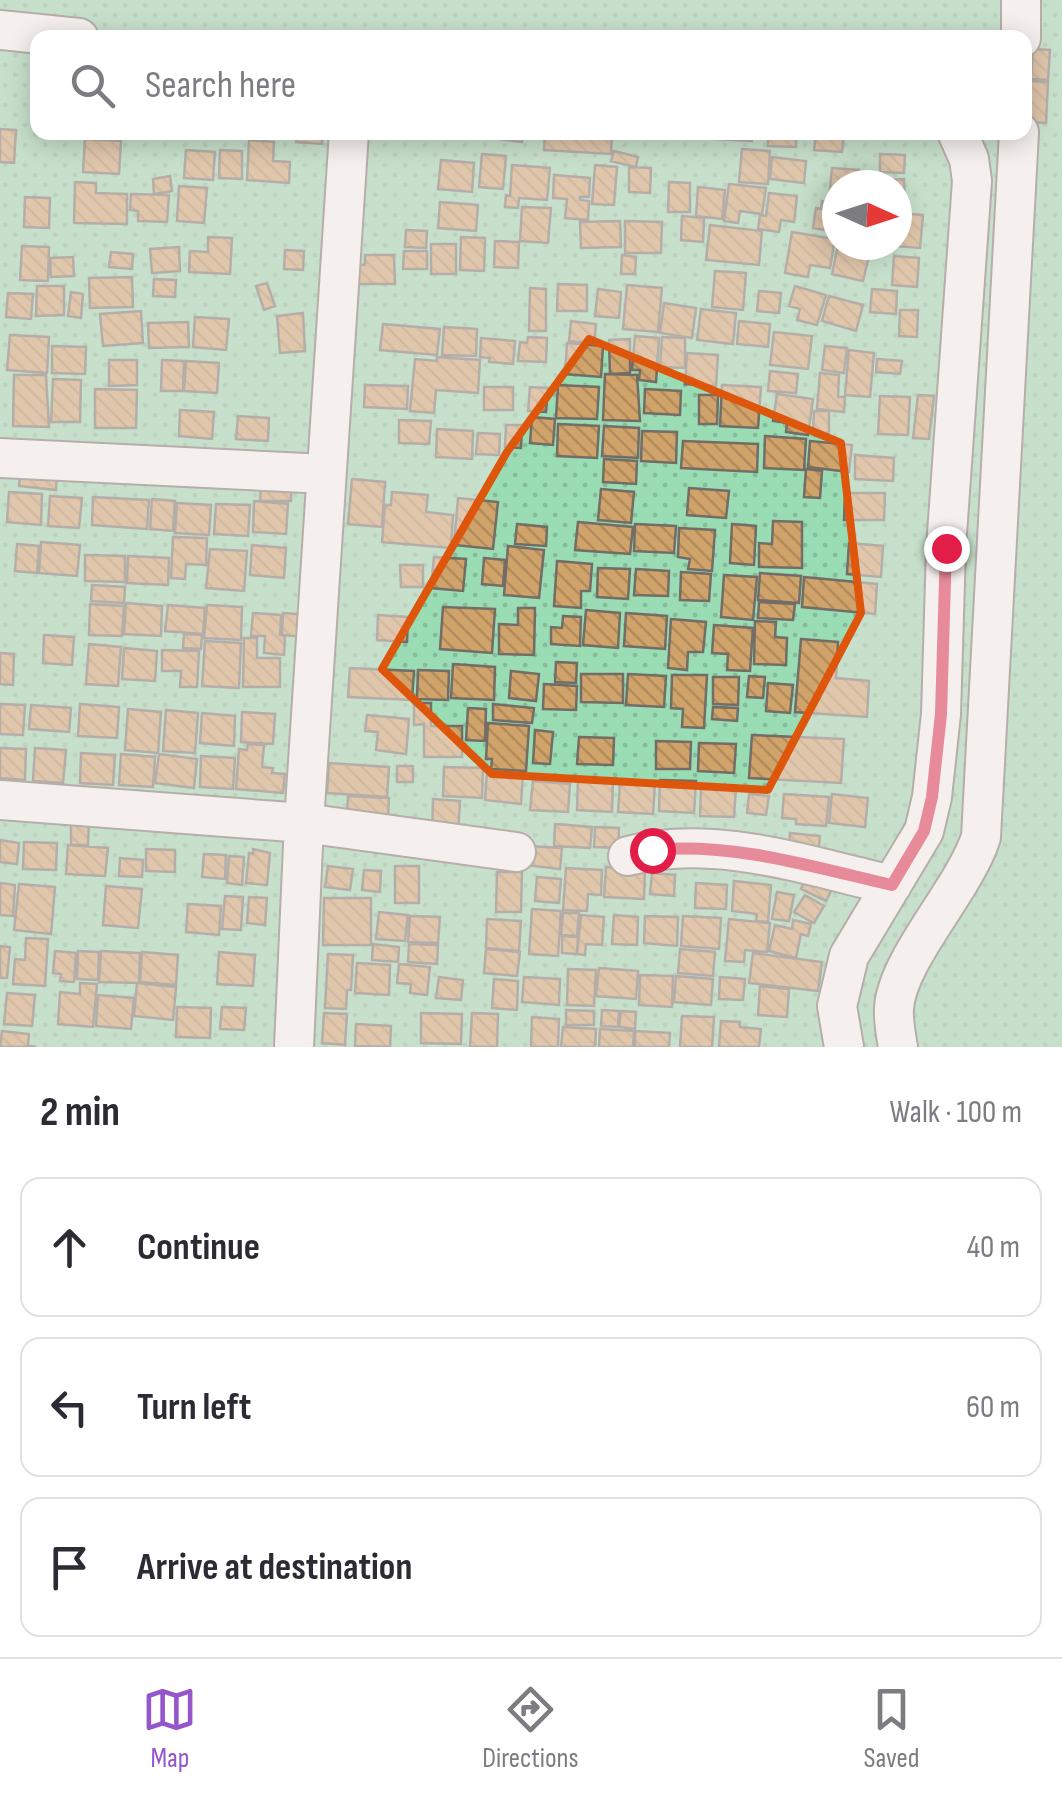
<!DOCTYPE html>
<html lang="en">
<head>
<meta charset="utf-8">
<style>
	body { margin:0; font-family:"Sofia Sans Condensed",sans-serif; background:#f7f7f7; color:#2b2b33 }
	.compass { position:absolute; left:822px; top:170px; width:90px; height:90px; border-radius:50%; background:#fff; box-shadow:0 5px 25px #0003; rotate:93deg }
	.stop { position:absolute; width:30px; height:30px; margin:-22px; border:8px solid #e11d48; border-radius:50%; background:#fff }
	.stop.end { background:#e11d48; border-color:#fff; box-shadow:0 2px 10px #0008 }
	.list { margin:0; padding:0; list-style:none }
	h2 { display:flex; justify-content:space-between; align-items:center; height:130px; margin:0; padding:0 40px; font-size:42px }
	h2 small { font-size:32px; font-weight:400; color:#7c7c81 }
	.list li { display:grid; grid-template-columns:65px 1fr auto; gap:30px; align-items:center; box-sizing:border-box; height:140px; margin:0 20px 20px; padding:0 20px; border:2px solid #e1e1e2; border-radius:20px }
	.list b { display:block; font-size:38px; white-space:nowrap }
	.list em { font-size:32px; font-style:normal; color:#7c7c81 }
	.icon { flex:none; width:55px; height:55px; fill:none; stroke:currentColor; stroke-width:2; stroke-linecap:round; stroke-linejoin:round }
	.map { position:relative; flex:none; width:1062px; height:1047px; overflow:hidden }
	.search { position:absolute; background:#fff; box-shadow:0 5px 25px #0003; left:30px; right:30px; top:30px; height:110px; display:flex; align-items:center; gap:25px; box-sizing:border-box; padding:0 35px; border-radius:20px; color:#7c7c81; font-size:38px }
	.sheet { height:610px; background:#fff }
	nav { display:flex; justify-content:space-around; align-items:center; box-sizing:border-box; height:140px; border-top:2px solid #e1e1e2; background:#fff; font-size:28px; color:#7c7c81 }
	nav a { display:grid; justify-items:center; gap:5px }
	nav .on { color:#9556cc }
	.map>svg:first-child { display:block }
	.green { fill:url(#green-dots); fill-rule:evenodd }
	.building { fill:url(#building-back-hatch); stroke:#726d66; stroke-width:2.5 }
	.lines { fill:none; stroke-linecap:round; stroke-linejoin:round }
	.street-casing { stroke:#746d67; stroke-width:42 }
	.street { stroke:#fff; stroke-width:38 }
	.route { stroke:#e11d48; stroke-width:12 }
	.marked { fill:none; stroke:#de560c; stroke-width:8; stroke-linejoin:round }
</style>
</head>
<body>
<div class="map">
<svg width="1062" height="1047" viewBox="0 0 1062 1047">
	<defs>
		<pattern id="green-dots" width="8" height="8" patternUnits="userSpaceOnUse" patternTransform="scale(2.5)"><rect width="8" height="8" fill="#9adcb3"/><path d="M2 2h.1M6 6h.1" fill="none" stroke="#84bc99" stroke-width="1.8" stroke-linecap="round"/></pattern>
		<pattern id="building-back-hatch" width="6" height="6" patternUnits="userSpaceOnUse" patternTransform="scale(2.5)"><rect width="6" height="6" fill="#d0a36a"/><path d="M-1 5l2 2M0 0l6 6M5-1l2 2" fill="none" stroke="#b28b5b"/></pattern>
	</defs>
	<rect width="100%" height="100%" fill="#ece4de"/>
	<path class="green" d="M0 0H1062V1047H0ZM38 38H1024V132H38ZM837 185H897V245H837Z"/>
	<path class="building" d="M1033 49 1050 50 1048 80 1031 79Z
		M1030 81 1048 82 1046 123 1028 122Z
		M0 129 16 130 14 163 0 162Z
		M297 132H323L322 144 296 142Z
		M446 132H523L522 142Z
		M545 132H612L611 154 544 150Z
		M717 132H752V141L717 139Z
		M768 132H796V147L768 146Z
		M816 132H844L842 152 814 150Z
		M85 139 121 141 119 174 83 172Z
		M249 140 274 142 273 161 290 162 289 183 247 180Z
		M742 149 770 151 768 184 739 182Z
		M186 150 215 152 213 180 184 178Z
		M220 150 242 151V179L219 178Z
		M614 151 638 157 636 167 611 161Z
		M482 154 506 156 503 189 479 187Z
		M880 154 905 155 904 173 880 172Z
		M772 157 806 161 804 183 770 179Z
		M441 160 474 163 472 192 438 189Z
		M512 165 550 168 547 200 519 198 518 208 505 207 506 195 510 196Z
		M595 165 617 167 614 205 592 204Z
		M629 167 651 168 650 193 629 192Z
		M832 168 859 170 858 185H837V199L829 198Z
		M554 175 590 178 589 197H580V200L589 201 588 220 565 218 567 199 553 198Z
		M170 176 172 191 154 194 153 179Z
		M904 179 905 209H897V185H886V180Z
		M75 182 96 183V193L127 194V224L74 223Z
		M669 182 690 183V212H668Z
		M729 184 766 188 762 214 740 211 738 223 724 221Z
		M179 186 207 188 204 223 177 221Z
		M698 187 725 190 722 219 696 216Z
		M769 193 797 196 794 222 781 220 779 232 758 229 760 215 766 216Z
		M131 194 169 195 167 222 138 221V211L130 210Z
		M25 197 50 198 49 228 24 227Z
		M822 201 837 203V232L813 228 816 208 821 209Z
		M440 202 478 205 476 231 438 228Z
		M522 207 551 208 548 243 520 241Z
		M897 213 923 215 920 248 881 245H897Z
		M682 216 704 218 703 242 681 240Z
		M620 221 621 247 581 248 580 222Z
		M625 221 662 222 661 253H625Z
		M710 225 762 231 759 265 706 260Z
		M406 230 427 231 426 248 405 247Z
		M792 232 835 239 830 268 810 265 808 277 785 273Z
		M208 237 232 238 230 274 189 272 190 251 208 252Z
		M461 237 485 238 484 271 460 270Z
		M495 241 519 242 518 268 494 267Z
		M431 244H456V274H431Z
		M838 245 870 251 863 281 832 274Z
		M22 246 49 247 48 281 20 280Z
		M179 247 180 271 152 273 150 249Z
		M285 250 304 251 303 270 284 269Z
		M404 251H427V269H403Z
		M111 252 133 254 132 269 109 267Z
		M365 255H394L395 284H349V264L365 265Z
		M622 255 636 257 635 274H621Z
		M894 256 919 258 917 287 892 285Z
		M73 257 74 276 51 277 50 258Z
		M715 271 746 273 743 310 712 307Z
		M132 277 133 307 90 308 89 278Z
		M154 279 176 280 175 297 153 296Z
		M267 283 275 306 264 310 256 286Z
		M558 284 587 285V311H557Z
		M627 285 662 288 658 332 623 329Z
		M37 286H64V315L36 316Z
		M795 286 826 295 817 325 797 320 800 309 789 306Z
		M530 288 546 289V331H529Z
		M598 289 621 292 619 318 595 316Z
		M872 289 897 291 896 314 870 312Z
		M759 291 781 293 779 313 757 311Z
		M71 292 83 294 81 318 68 316Z
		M8 293 33 294 31 319 6 317Z
		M829 296 863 305 856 331 822 321Z
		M664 303 696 308 692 338 660 333Z
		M701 309 736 313 733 344 697 340Z
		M900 310H918L917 337 899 336Z
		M141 311 143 343 103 346 100 314Z
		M303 313 305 351 280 353 277 316Z
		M195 317 229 319 226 350 193 347Z
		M571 321 596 324 594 344 569 341Z
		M739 321 770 324 768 347 737 344Z
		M188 322 189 347 149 348 148 323Z
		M383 324 440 329 437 355 380 350Z
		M444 327 477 329 476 356 442 355Z
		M774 332 812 336 808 369 770 365Z
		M10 335 49 337 47 373 7 370Z
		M635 336 659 338 656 382 639 380 640 370H632Z
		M528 337 547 338 546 362 518 361 520 342 527 343Z
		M662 337 685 338V368L660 367Z
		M481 338 515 341 513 364 489 362 490 358 480 357Z
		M630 339V373L610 374 609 340Z
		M567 343 603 346 601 377 565 374Z
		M52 346 86 347 85 374 52 373Z
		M825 346 847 348 844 373 822 370Z
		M849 350 874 353 870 397 845 395Z
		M687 353 718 355 716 386 685 384Z
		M437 357 480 360 478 393 436 390 434 413 410 411 415 359 437 361Z
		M877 359 902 361 900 374 876 372Z
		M109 360H137V385L109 386Z
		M162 360 184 361 183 391H161Z
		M186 361 219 363 217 393 184 391Z
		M770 371 798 374 796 393 768 391Z
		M820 373 839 375 838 397H845L844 412 817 409Z
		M605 374 637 375 640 421 603 420Z
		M14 375H46L49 427 13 426Z
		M53 379 81 380 80 422H51Z
		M365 385 408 386 407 409 364 407Z
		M558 385 599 387 597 419 556 418Z
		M722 385 761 387 758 428 720 426Z
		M484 387H513V410H484Z
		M530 387 548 388 546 412 528 411Z
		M95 389 137 390 136 428H95Z
		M645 389 681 391 680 415 644 413Z
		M777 394 813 399 808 435 786 432 787 423 773 421Z
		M699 395H718L717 424H699Z
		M918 395 934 396 929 439 913 438Z
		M880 396 910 397 908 435 878 434Z
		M180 410 214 412 212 439 179 436Z
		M814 411H829V433H813Z
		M238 416 269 418 268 441 236 439Z
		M532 417 555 419 553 445 530 443Z
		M399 420 431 421 429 444 399 443Z
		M558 424 599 426 597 458 557 456Z
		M506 425H522L521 448 505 447Z
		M604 426 639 428 638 458 602 456Z
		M437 429 473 431 472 459 436 457Z
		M642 431 677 432 676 463 641 461Z
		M478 433 500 434 499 455 476 454Z
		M765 436 806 439 804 470 764 468Z
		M683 441 758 444 757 472 681 468Z
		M810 441 852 445 849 472 808 467Z
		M855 455 894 458 893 481 855 479Z
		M604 459 637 461 636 484 603 482Z
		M21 468 57 470 56 490 19 486Z
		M806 469 822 471 820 498 804 497Z
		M352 479 385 482 382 527 348 524Z
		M261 483 291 484V501H260Z
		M689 488 729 491 726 518 687 515Z
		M601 489 634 492 631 523 598 520Z
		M9 492 42 494 41 525 7 522Z
		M392 492 428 495 426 512 453 515 451 548 382 542 385 505H391Z
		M845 493H885L884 520H844Z
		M50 496 82 498 79 528 48 526Z
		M93 497 149 500 147 529 92 525Z
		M458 498 498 502 493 549 454 545Z
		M152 499 175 501 173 531 150 529Z
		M254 501 288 504 286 534 253 532Z
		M177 503 211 505 209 535 175 533Z
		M216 504 250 505 248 536 214 534Z
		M773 521 802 522V568L759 567V543L772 544Z
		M578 522 633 527 630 554 575 550Z
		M517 524 547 527 546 546 515 544Z
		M635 524 676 526 674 553 634 551Z
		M732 524 756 526 754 565 730 563Z
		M679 528 715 530 712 571 688 569 690 559 678 557Z
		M173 537 207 538 206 565 186 564 185 579 171 578Z
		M41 542 80 545 77 576 39 573Z
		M849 543 883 546 881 577 847 574Z
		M17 544 39 546 37 573 15 571Z
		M252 545 286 548 284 578 250 575Z
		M508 546 544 550 539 598 504 595Z
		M210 549 247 551 244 591 206 588Z
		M85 555 125 556V582L85 581Z
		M128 556 169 558 168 585 127 583Z
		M434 557 466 559 463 591 431 588Z
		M484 558 505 560 503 586 482 584Z
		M557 561 592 564 590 591H581V608L554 606Z
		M400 565H423V587H401Z
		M598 568 630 569 628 599 597 597Z
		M636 569 669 571 668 596 634 595Z
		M681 572 711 574 709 601 680 600Z
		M760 573 801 576 799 603 758 600Z
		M724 575 757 577 753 620 721 617Z
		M804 577 877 584 875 614 802 607Z
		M92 585 125 587 124 603 91 601Z
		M759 602 795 604 793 620 758 618Z
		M126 603 162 606 161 636 124 634Z
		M90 604 124 606 122 636 89 635Z
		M168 605 205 608 203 634 165 631Z
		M207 605 242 607 241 640 204 638Z
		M443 607 495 609 492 653 440 649Z
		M518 608H535L534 655 499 654V624L518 625Z
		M586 610 620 613 618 648 583 645Z
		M253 613 281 615 280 635 285 636 284 655 264 653 265 636H251Z
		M283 613 309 615 307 637 282 635Z
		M626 613 667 616 665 649 624 646Z
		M378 615 408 617 407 642 377 640Z
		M563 616 581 617 580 646 551 644V627L562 628Z
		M671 619 706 622 703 652H688L687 670 668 668Z
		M755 621 776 622 775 637 787 638 786 665 754 664Z
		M714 625 753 628 750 671 727 670 728 654 712 653Z
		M184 634 202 635 201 649 183 648Z
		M44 635 74 637 72 665 43 663Z
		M244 638H257V658H280V687H243Z
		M801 639 838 642 836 678 869 681 867 717 795 712Z
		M205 641 241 643 239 688 202 686Z
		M89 644 121 647 118 686 86 684Z
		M124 648 157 651 155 681 122 679Z
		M162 650 199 651 197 687H180L181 671H162Z
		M0 653 14 654 13 685 0 684Z
		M556 662 577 663 576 683 555 682Z
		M453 664 495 667 494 700 451 698Z
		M350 668 414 671 412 700 348 697Z
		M418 670 449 671 448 700 417 699Z
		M511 671 539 674 536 701 509 698Z
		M581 674H623V703L581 702Z
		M628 674 666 676 664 707 626 705Z
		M672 675H707L704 728 682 727 683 709 671 708Z
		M749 676 765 677 763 698 747 697Z
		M713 677H739L738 705 713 704Z
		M768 683 793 685 790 713 766 711Z
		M544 684 577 686 576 710 543 709Z
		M414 703H431V726H462V757H424V724L414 725Z
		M0 704 25 705 23 735 0 734Z
		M80 704 119 707 117 738 78 736Z
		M493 704 534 708 532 723 493 720Z
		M31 705 71 708 69 732 29 729Z
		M713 707 738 708 737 721 712 719Z
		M468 708 486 709 485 741 466 740Z
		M128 709 161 712 158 753 125 750Z
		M166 710 198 713 195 753 163 751Z
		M242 712 275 714 273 744 241 742Z
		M202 713 235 716 234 746 200 743Z
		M367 715 409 719 406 754 376 750 378 732 365 731Z
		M488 723 529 726 526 771 491 769 492 759H486Z
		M535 730 553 732 550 764 533 763Z
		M752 735 844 739 841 783 749 778Z
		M579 737 614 738 613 765 577 764Z
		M656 741 691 742 690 769H656Z
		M699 743 736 744 734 773 698 771Z
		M248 744 264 745 262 767 273 768 272 773 285 774 283 793 236 789 239 749 247 750Z
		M0 748 26 749 25 780 0 778Z
		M35 748 66 750 63 783 33 781Z
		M81 753 115 755 113 785 80 783Z
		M121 754 155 757 153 787 119 785Z
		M159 754 197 759 194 788 155 783Z
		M201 756 235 758 233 789 200 787Z
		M329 763 389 767 387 797 327 793Z
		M397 766H413V782H397Z
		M444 767 483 768 482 798 443 796Z
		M487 772 523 775 521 804 485 800Z
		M578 778 613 780 612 812 577 810Z
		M660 780 696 781 694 813 659 811Z
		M533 781 570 784 568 812 530 810Z
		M620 782 655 784 653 814 618 812Z
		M701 786 736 787 734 817 700 816Z
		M749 794 769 796 766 815 747 813Z
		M784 794 829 797 826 826 796 824V819L782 818Z
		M832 794 868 798 865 827 829 823Z
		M348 796 389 798 388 818 347 816Z
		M433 799 460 801 458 835 432 833Z
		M71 820 89 821 88 845H71Z
		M555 824 592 827 590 848 554 846Z
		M595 827 619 828 618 848 594 847Z
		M790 833 820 836 818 856 789 853Z
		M0 840 19 843 17 864 0 862Z
		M24 842 57 843 56 870 23 869Z
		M68 845 108 848 105 876 66 874Z
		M528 846 562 848 560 869 526 865Z
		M146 849 175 850V872L146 871Z
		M253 849 270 853 267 885 246 883 249 853 253 854Z
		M204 854 226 855 225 879 202 877Z
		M229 856 244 857 242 885 227 883Z
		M120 858 143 860 142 877 119 876Z
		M328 866 353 869 350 890 325 887Z
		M395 866H419V903H395Z
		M606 867 645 869 644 899 604 897Z
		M566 868 602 870 601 895 588 894 587 911 563 910Z
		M364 870 381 871 380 892 362 890Z
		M809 871 835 883 826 901 801 889Z
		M497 872H522L521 912H496Z
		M652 873 675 875 674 896 650 894Z
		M537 877 561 879 559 903 535 901Z
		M734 881 771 885 768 922 756 921 757 914 732 911Z
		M0 883 15 885 13 916 0 915Z
		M696 883 727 885 726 909 695 908Z
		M19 884 55 887 51 934 14 930Z
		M106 886 142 889 138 928 103 925Z
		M777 892 794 895 789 921 772 919Z
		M805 895 824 906 814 923 794 912Z
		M225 896 243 897 241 930 222 929Z
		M249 897 267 898 265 925 247 923Z
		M324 898H371V945H323Z
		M188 904 221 906 219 935 186 932Z
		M532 909 561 911 558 956 529 954Z
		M379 912 408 915 405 941 376 939Z
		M563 913H579L577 936 561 935Z
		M581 915 604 917 602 945 586 944 585 955 577 954Z
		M614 915 638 917 637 945 612 944Z
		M410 916 440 917 438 943 408 942Z
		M645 916 678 917 677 946 644 943Z
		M683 916 721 918 719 949 681 946Z
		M487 919 521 921 519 951 486 948Z
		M729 919 770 923 767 952 745 950 744 962 725 961Z
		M793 920 811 924 808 936 801 934 796 958 769 951 775 925 792 929Z
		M562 936 578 937 577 954 562 953Z
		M26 938 48 939 45 986 13 984 15 959 25 960Z
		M373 944 399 947 398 962 372 960Z
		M409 944 438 945 437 964 408 962Z
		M0 946 10 947 7 978H0Z
		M486 949 520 952 517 976 484 973Z
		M680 949 715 952 713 976 678 973Z
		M55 951 76 953 74 982 60 981 61 974 53 973Z
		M78 951 99 952 98 980 77 979Z
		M101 951 140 953 139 983 99 982Z
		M142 952 178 955 176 985 140 982Z
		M219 952 255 955 253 986 217 984Z
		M753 953 822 962 818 991 749 983Z
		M328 954 353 955 351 990H347L346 1009 325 1008Z
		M357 963 390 965 389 995 355 993Z
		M399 964 430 967 427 995 410 993 411 984 397 983Z
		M599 968 638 971 636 999 596 996Z
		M568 969 596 970 594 1006 567 1005Z
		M640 975 673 976 672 1007 639 1005Z
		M676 976 713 979 711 1005 674 1002Z
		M439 977 463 980 461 1000 436 998Z
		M524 977 560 979 559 1005 522 1002Z
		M720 977 745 979 743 1000 719 999Z
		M494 979 518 981 517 1010 492 1008Z
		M80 983 97 984 93 1027 58 1024 60 992 80 994Z
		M137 983 176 987 173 1020 134 1016Z
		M760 986 789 989 787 1017 758 1015Z
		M7 993 35 995 32 1026 4 1024Z
		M98 995 134 998 131 1029 96 1026Z
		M177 1007 211 1008 210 1038 176 1037Z
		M222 1007 246 1008 244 1030 220 1029Z
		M566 1010 594 1011V1025H566Z
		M602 1010 619 1011 618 1027 601 1026Z
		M621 1011 636 1012 635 1029 619 1027Z
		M324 1013 347 1014 345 1045 322 1043Z
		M421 1013 462 1014 461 1044 421 1043Z
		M472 1013 498 1014 497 1047H470Z
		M682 1016 714 1017 712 1047H680Z
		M532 1017 559 1019 558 1047H531Z
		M721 1021 740 1022V1027L761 1029 759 1047H719Z
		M356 1024 391 1026 390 1047 355 1046Z
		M563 1027 596 1029 595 1047H561Z
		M600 1029 634 1031 633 1047H599Z
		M2 1031 29 1034 28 1045 36 1047H0Z
		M635 1031 670 1033 669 1047H635Z"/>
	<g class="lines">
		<defs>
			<path id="street" d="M0 30 79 38
				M1021 38V0
				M0 458 326 474
				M0 800 304 823 516 852
				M628 856C714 833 807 866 892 885
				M294 1047 304 823 349 132
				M844 1047 837 1006 849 956 924 831 932 797 941 714 946 548 972 181 969 159 957 132
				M898 1047C896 1035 893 1021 894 1008 897 959 964 890 981 837L1019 132"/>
		</defs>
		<use href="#street" class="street-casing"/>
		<use href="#street" class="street"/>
	</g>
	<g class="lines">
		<path class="route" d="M652 850C733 842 813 867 892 885L924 831 932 797 941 714 946 548"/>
	</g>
	<path d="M0 0H1062V1047H0ZM589 339 841 443 861 613 768 790 492 774 382 669 507 452Z" fill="#ece4de" fill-opacity=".55" fill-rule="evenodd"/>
	<path class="marked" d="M589 339 841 443 861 613 768 790 492 774 382 669 507 452Z"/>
</svg>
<svg class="compass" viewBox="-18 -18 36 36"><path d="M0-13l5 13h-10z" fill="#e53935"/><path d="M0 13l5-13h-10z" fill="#7c7c81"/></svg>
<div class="stop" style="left:652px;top:850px"></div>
<div class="stop end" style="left:946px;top:548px"></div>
<div class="search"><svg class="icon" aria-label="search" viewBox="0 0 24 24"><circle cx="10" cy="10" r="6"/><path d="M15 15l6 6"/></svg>Search here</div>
</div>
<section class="sheet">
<h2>2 min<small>Walk · 100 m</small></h2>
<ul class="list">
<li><svg class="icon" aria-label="ahead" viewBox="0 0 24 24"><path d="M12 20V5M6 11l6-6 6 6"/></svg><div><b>Continue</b></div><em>40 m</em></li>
<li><svg class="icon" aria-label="left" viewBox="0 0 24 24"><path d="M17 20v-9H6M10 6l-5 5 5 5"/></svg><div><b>Turn left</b></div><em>60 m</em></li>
<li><svg class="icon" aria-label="arrive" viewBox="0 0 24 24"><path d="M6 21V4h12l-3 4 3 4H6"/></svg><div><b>Arrive at destination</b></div></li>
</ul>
</section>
<nav>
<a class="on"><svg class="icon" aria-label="map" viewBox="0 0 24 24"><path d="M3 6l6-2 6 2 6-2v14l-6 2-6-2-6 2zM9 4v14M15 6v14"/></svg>Map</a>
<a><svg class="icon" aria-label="directions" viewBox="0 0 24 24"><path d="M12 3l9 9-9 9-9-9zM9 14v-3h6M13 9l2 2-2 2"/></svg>Directions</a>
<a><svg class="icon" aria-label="saved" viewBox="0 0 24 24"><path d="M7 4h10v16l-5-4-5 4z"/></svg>Saved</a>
</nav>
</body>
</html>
